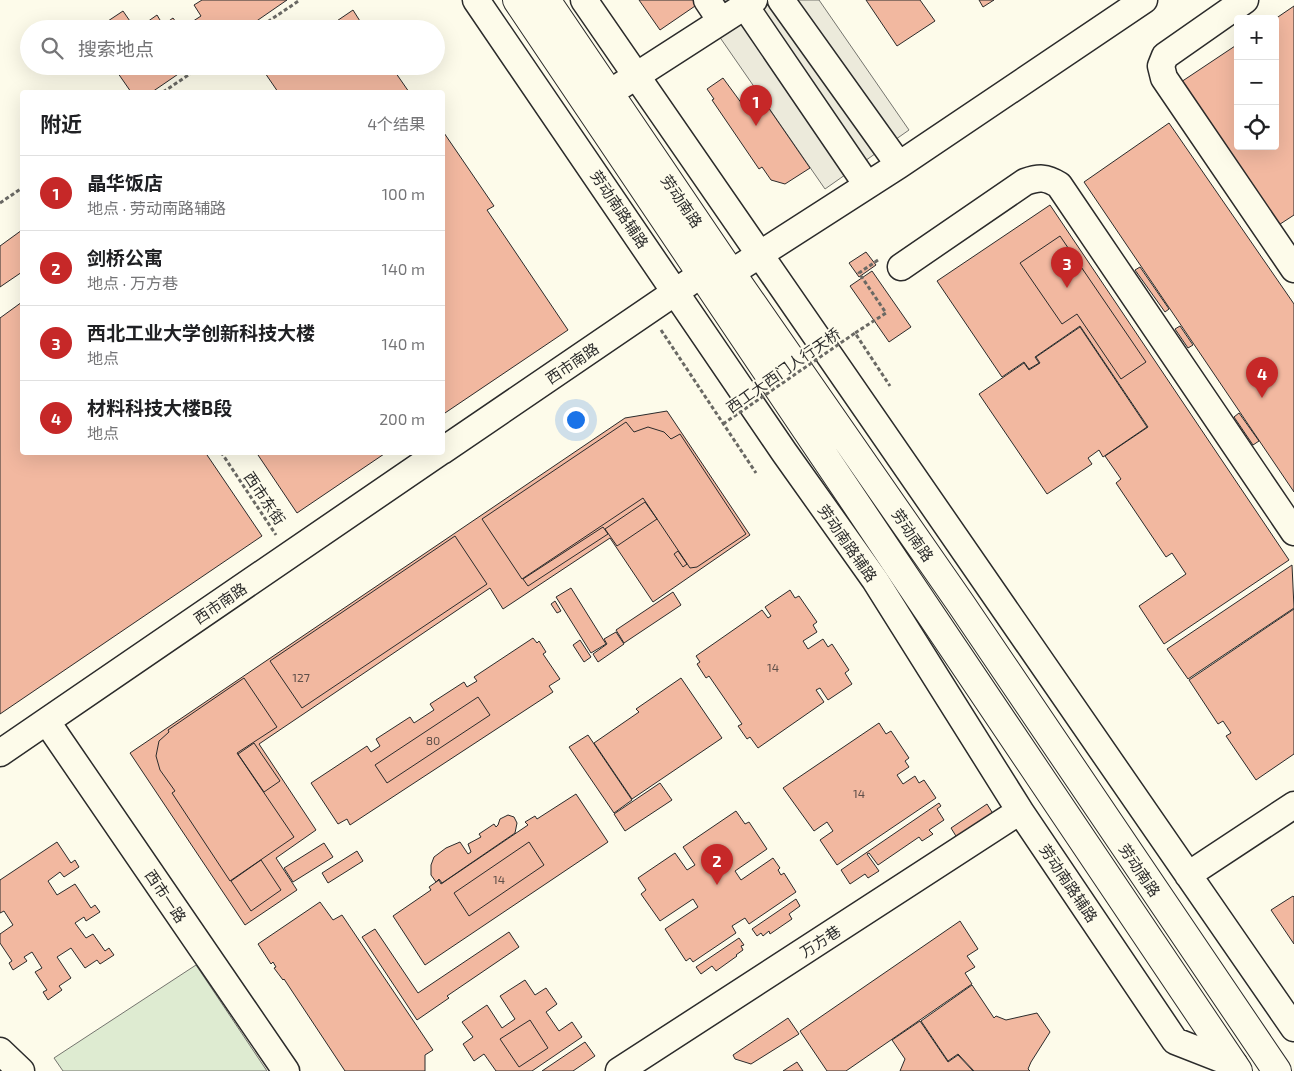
<!DOCTYPE html>
<html lang="zh">
<head>
<meta charset="utf-8">
<style>
	body { margin:0; font-family:"Exo 2","Noto Sans SC",sans-serif; background:#f2f2f2; color:#202124 }
	.controls { position:absolute; right:15px; top:15px; display:grid; overflow:hidden; border-radius:5px; box-shadow:0 5px 20px #0002 }
	.controls button { width:45px; height:45px; display:grid; place-items:center; padding:0; border:0; border-bottom:1px solid #e0e0e0; background:#fff; color:#202124; font:25px sans-serif }
	.you { position:absolute; left:575px; top:419px; width:18px; height:18px; margin:-12px; border:4px solid #fff; border-radius:50%; background:#1a73e8; box-shadow:0 0 0 8px #1a73e833 }
	.badge { display:grid; place-items:center; width:32px; height:32px; border-radius:50%; background:#c62828; color:#fff; font-size:16px; font-weight:700 }
	.pin { position:absolute; translate:-50% -41px; filter:drop-shadow(0 1px 2px #0008) }
	.pin::after { content:''; position:absolute; top:26px; width:18px; height:15px; background:inherit; clip-path:polygon(0 0,100% 0,50% 100%) }
	.list { margin:0; padding:0; list-style:none }
	h2 { display:flex; justify-content:space-between; align-items:center; height:65px; margin:0; padding:0 20px; font-size:21px }
	h2 small { font-size:16px; font-weight:400; color:#757577 }
	.list li { display:grid; grid-template-columns:32px 1fr auto; gap:15px; align-items:center; box-sizing:border-box; height:75px; padding:0 20px; border-top:1px solid #e0e0e0 }
	.list b { display:block; font-size:19px; white-space:nowrap }
	.list p { margin:0; font-size:16px; white-space:nowrap; color:#757577 }
	.list em { font-size:16px; font-style:normal; color:#757577 }
	.icon { flex:none; width:28px; height:28px; fill:none; stroke:currentColor; stroke-width:2; stroke-linecap:round; stroke-linejoin:round }
	.map { position:relative; flex:none; width:1294px; height:1071px; overflow:hidden }
	.search { position:absolute; background:#fff; box-shadow:0 5px 20px #0002; left:20px; top:20px; width:425px; height:55px; display:flex; align-items:center; gap:12px; box-sizing:border-box; padding:0 18px; border-radius:28px; color:#757577; font-size:19px }
	.panel { position:absolute; background:#fff; box-shadow:0 5px 20px #0002; left:20px; top:90px; width:425px; height:365px; border-radius:5px }
	.map>svg:first-child { display:block }
	.green { fill:#deebd1; stroke:#74746e }
	.parking { fill:#eceadb; stroke:#74746e }
	.building { fill:#f2b8a0; stroke:#2b2b2b }
	.lines { fill:none; stroke-linecap:round; stroke-linejoin:round }
	.minor-casing { stroke:#2b2b2b; stroke-width:29 }
	.major-casing { stroke:#2b2b2b; stroke-width:30 }
	.path { stroke:#6a6964; stroke-width:3; stroke-dasharray:4 2.5; stroke-linecap:butt }
	.minor { stroke:#fdfbea; stroke-width:26 }
	.major { stroke:#fdfbea; stroke-width:28 }
	.path-bridge { stroke:#6a6964; stroke-width:3; stroke-dasharray:4 2.5; stroke-linecap:butt }
	.labels { text-anchor:middle; dominant-baseline:central; stroke-width:4; stroke-linejoin:round; paint-order:stroke }
	.number-label { font-size:12px; fill:#5d4e48 }
	.street-label { font-size:15px; fill:#2b2b2b; stroke:#fdfbea }
</style>
</head>
<body>
<div class="map">
<svg width="1294" height="1071" viewBox="0 0 1294 1071">
	<rect width="100%" height="100%" fill="#fdfbea"/>
	<path class="green" d="M196 965 267 1071H63L54 1058Z"/>
	<path class="parking" d="M694 0H819L909 130 825 189Z"/>
	<path class="building" d="M202 0H287L245 29H181L201 16 194 5Z
		M639 0H696L698 4 660 30Z
		M866 0H920L935 21 897 46Z
		M979 0H994L983 7Z
		M1294 6V215L1271 230 1175 86 1238 44V146H1275V19Z
		M353 10 365 29H325Z
		M123 11 132 24 125 29H96Z
		M157 15 163 25 173 18 181 29H137Z
		M92 66H104L105 68 97 73Z
		M113 66H190L152 92H131Z
		M269 66H391L409 92H278L263 70Z
		M723 78 745 108 761 97 810 168 785 184 771 180 762 167 759 169 712 100 714 99 707 89Z
		M1169 123 1294 304V492L1084 182Z
		M442 130 494 206 487 210 568 330 442 415Z
		M1050 205 1289 560 1164 644 1139 606 1186 574 1172 553 1166 557 1116 483 1121 479 1105 456 1148 427 1080 326 1035 357 1039 363 1029 369 1024 362 1002 377 937 281Z
		M22 230V272L0 287V246Z
		M1060 236 1146 362 1121 379 1077 314 1062 324 1020 263Z
		M866 252 876 265 859 277 849 263Z
		M1140 267 1169 309 1165 312 1135 270Z
		M872 271 911 327 889 342 850 286Z
		M22 302V452H205L262 536 0 714V318Z
		M1180 326 1193 345 1188 348 1175 329Z
		M1080 327 1147 427 1103 457 1099 450 1088 458 1092 464 1047 494 979 394 1024 363 1029 370 1040 363 1036 357Z
		M667 411 750 535 653 602 610 538 503 609 490 588 259 744 316 830 276 858 297 890 245 925 130 753 625 418Z
		M1239 413 1259 441 1253 445 1234 417Z
		M626 422 634 432 648 427 664 432 671 439 680 434 746 534 697 567 690 568 643 498 522 579 482 519Z
		M256 452H387L297 513Z
		M645 502 657 519 617 546 605 529Z
		M603 527 608 534 528 586 523 579Z
		M455 536 487 584 302 708 270 661Z
		M678 551 687 564 683 567 674 554Z
		M1292 565 1294 608 1188 679 1167 649Z
		M571 588 606 644 591 653 556 597Z
		M790 590 795 598 799 596 817 622 813 625 817 632 803 641 808 649 823 639 828 647 832 644 849 670 845 673 852 684 828 700 820 688 816 690 824 702 758 748 750 737 747 739 738 726 742 724 709 676 706 678 697 664 700 662 696 656 762 610 768 618 771 616 765 607Z
		M673 592 681 605 624 643 616 630Z
		M555 601 561 611 557 613 551 604Z
		M1294 609V754L1256 780 1226 736 1231 733 1223 721 1218 724 1189 680Z
		M616 632 624 644 598 662 593 654 607 644 604 639Z
		M533 638 537 643 539 641 546 652 543 654 560 679 549 686 553 692 350 825 347 819 338 824 311 783 367 746 371 752 380 746 376 739 410 717 414 723 434 710 430 704 464 682 467 687 477 681 474 677Z
		M580 640 591 657 584 662 573 645Z
		M244 678 277 727 237 753 294 837 230 881 172 793 175 791 160 770 156 756 159 741 169 732 168 730Z
		M681 678 722 738 632 799 594 743 639 712 636 709Z
		M478 697 490 715 387 783 375 765Z
		M879 723 886 734 891 731 909 758 905 761 909 767 897 775 903 784 915 776 919 783 924 780 936 798 837 865 820 840 833 831 827 822 814 831 783 788Z
		M588 735 632 800 614 813 569 747Z
		M254 743 280 781 264 792 238 754Z
		M660 783 672 800 625 831 614 814Z
		M576 794 608 842 425 965 393 916 431 890 429 887 439 880 441 884 528 825 525 822 535 816 537 819Z
		M939 803 941 806 937 809 944 820 929 830 933 834 922 841 919 837 878 865 869 853 867 854 879 871 868 878 865 874 850 884 841 870Z
		M987 804 995 817 959 841 951 828Z
		M736 811 745 824 749 822 767 849 735 871 741 880 773 858 780 868 778 870 781 875 784 873 796 892 749 924 745 918 732 926 736 933 693 962 690 958 686 961 665 929 698 907 693 899 660 921 641 894 646 890 638 878 675 853 687 870 695 865 683 847Z
		M508 815 514 817 517 823 515 833 442 883 439 879 436 882 431 875V865L434 857 446 848 460 842 468 854 471 852 468 844 481 837 479 834 494 824 496 827 498 825 500 819Z
		M57 842 71 863 75 860 79 867 64 877 60 872 48 881 57 895 75 884 91 908 95 905 100 912 86 921 84 917 75 923 86 938 93 934 105 951 109 948 114 955 100 964 97 960 85 968 71 948 57 957 71 978 59 986 62 990 48 1000 43 992 47 990 35 972 42 968 32 952 24 957 27 961 13 970 9 963 12 961 0 943V934L13 925 4 911 0 913V880Z
		M529 842 544 865 469 916 454 893Z
		M324 843 333 857 293 882 284 868Z
		M357 851 363 861 328 883 322 873Z
		M261 860 281 890 251 911 231 881Z
		M1293 896 1294 897V944L1271 910Z
		M796 899 800 906 789 914 792 919 770 934 769 931 763 936 761 933 757 936 752 929Z
		M320 902 333 920 342 915 433 1050 425 1055V1071H345L284 979 283 980 274 968 276 967 273 962 271 964 258 944Z
		M960 921 978 949 967 956 975 967 965 973 972 984 846 1071H827L800 1031Z
		M375 929 418 993 509 932 519 947 447 996 449 998 417 1020 362 937Z
		M739 938 744 945 741 946 743 950 736 955 737 956 716 971 712 966 701 974 696 967Z
		M525 980 535 995 546 988 557 1004 546 1012 559 1031 572 1022 582 1037 532 1071H496L484 1054 474 1061 463 1044 473 1037 462 1022 487 1005 502 1028 515 1019 500 996Z
		M972 985 994 1018 996 1016 1006 1020 1037 1013 1050 1032 1031 1062 1028 1069 1030 1071H974L958 1054 948 1061 921 1021Z
		M788 1018 799 1034 751 1064 735 1059 733 1055Z
		M530 1020 548 1048 519 1067 500 1039Z
		M920 1021 948 1062 958 1055 973 1071H900L905 1059 892 1040Z
		M585 1042 595 1056 573 1071H542Z
		M797 1062 803 1071H783Z"/>
	<g class="lines">
		<defs>
			<path id="minor" d="M476 0 784 452 875 580 1020 811 1175 1041 1234 1064
				M584 0 1294 1028
				M707 0 721 21
				M781 0 899 165
				M1245 0 1165 56 1161 66 1164 78 1294 269
				M745 6 867 185
				M622 85 754 0
				M901 267 1025 182C1039 177 1046 177 1059 185L1294 532
				M731 273 899 165 1144 0
				M442 451 690 282
				M47 722 286 1071
				M0 753 440 452
				M1188 875 1294 805
				M0 1051 21 1071
				M619 1071 1020 811"/>
			<path id="major" d="M517 0 1238 1071
				M546 0 731 273 961 604 1277 1071"/>
		</defs>
		<use href="#minor" class="minor-casing"/>
		<use href="#major" class="major-casing"/>
		<path class="path" d="M257 29 300 0
			M163 92 202 66
			M0 203 22 188
			M878 260 859 273 886 313 855 333 890 386
			M661 330 756 473
			M221 452 276 535"/>
		<use href="#minor" class="minor"/>
		<use href="#major" class="major"/>
		<path class="path-bridge" d="M723 424 855 333"/>
	</g>
	<g class="labels">
		<g class="number-label">
			<text x="773" y="667">14</text>
			<text x="301" y="677">127</text>
			<text x="433" y="740">80</text>
			<text x="859" y="793">14</text>
			<text x="499" y="879">14</text>
		</g>
		<g class="street-label">
			<text transform="translate(682 201) rotate(56)">劳动南路</text>
			<text transform="translate(620 209) rotate(56)">劳动南路辅路</text>
			<text transform="translate(572 363) rotate(-34)">西市南路</text>
			<text transform="translate(783 370) rotate(-35)">西工大西门人行天桥</text>
			<text transform="translate(265 498) rotate(56)">西市东街</text>
			<text transform="translate(913 535) rotate(55)">劳动南路</text>
			<text transform="translate(848 543) rotate(55)">劳动南路辅路</text>
			<text transform="translate(220 603) rotate(-34)">西市南路</text>
			<text transform="translate(1140 870) rotate(56)">劳动南路</text>
			<text transform="translate(1069 883) rotate(56)">劳动南路辅路</text>
			<text transform="translate(166 896) rotate(56)">西市一路</text>
			<text transform="translate(820 941) rotate(-33)">万方巷</text>
		</g>
	</g>
</svg>
<div class="controls">
<button>+</button>
<button>−</button>
<button><svg class="icon" aria-label="locate" viewBox="0 0 24 24"><circle cx="12" cy="12" r="6"/><path d="M12 2v4M12 18v4M2 12h4M18 12h4"/></svg></button>
</div>
<div class="you"></div>
<div class="pin badge" style="left:756px;top:126px">1</div>
<div class="pin badge" style="left:717px;top:885px">2</div>
<div class="pin badge" style="left:1067px;top:288px">3</div>
<div class="pin badge" style="left:1262px;top:398px">4</div>
<div class="search"><svg class="icon" aria-label="search" viewBox="0 0 24 24"><circle cx="10" cy="10" r="6"/><path d="M15 15l6 6"/></svg>搜索地点</div>
<section class="panel">
<h2>附近<small>4个结果</small></h2>
<ul class="list">
<li><span class="badge">1</span><div><b>晶华饭店</b><p>地点 · 劳动南路辅路</p></div><em>100 m</em></li>
<li><span class="badge">2</span><div><b>剑桥公寓</b><p>地点 · 万方巷</p></div><em>140 m</em></li>
<li><span class="badge">3</span><div><b>西北工业大学创新科技大楼</b><p>地点</p></div><em>140 m</em></li>
<li><span class="badge">4</span><div><b>材料科技大楼B段</b><p>地点</p></div><em>200 m</em></li>
</ul>
</section>
</div>
</body>
</html>
